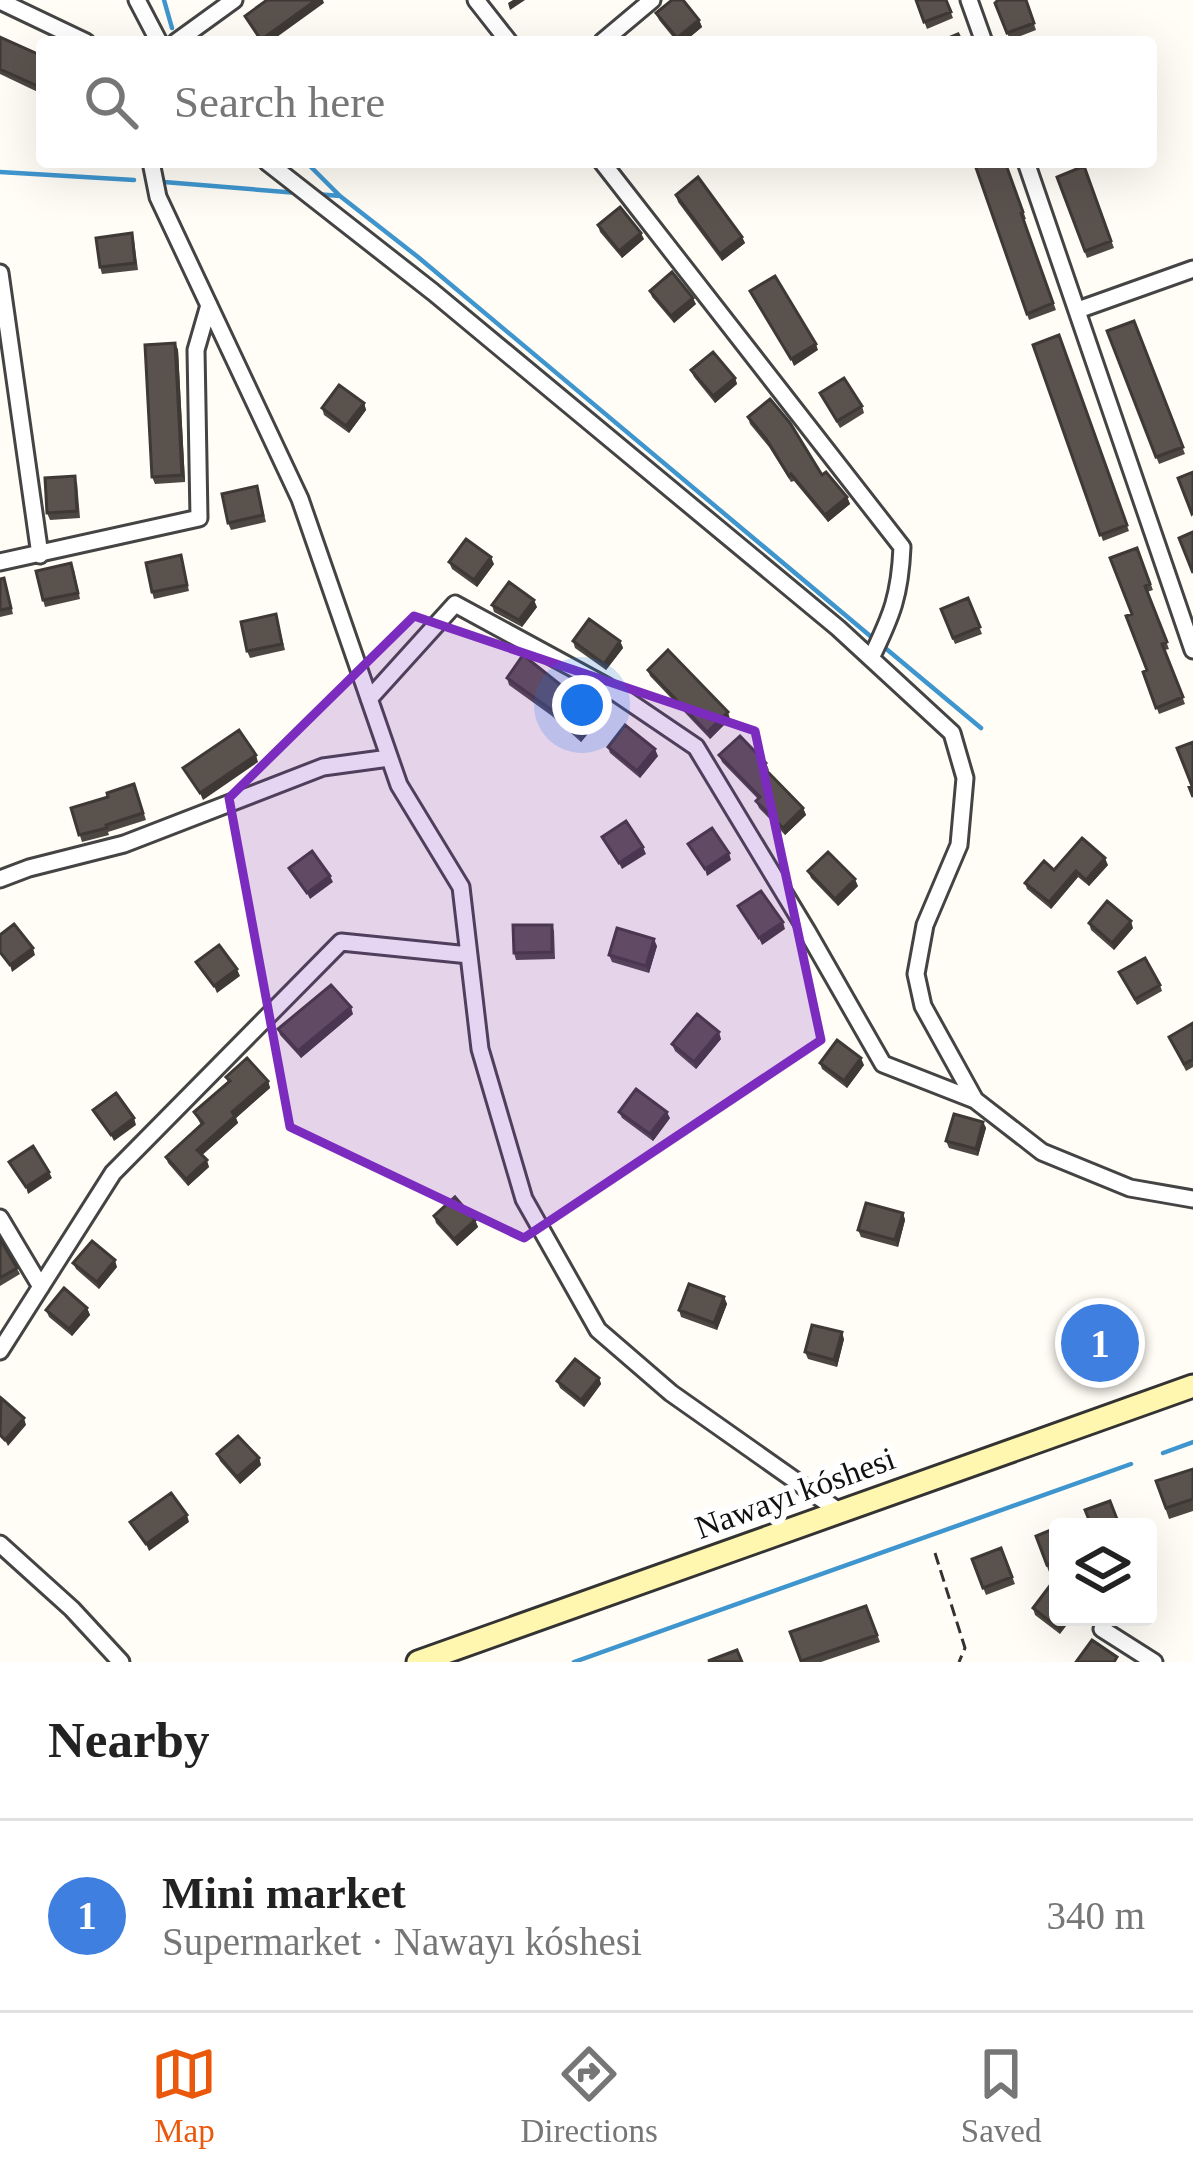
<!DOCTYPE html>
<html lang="en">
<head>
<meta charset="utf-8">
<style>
	body { margin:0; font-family:Georgia,serif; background:#f6f6f6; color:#222 }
	.controls { position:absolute; right:36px; bottom:36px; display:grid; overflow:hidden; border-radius:12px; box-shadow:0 12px 48px #0002 }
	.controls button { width:108px; height:108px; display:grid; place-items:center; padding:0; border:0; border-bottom:3px solid #e0e0e0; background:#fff; color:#222; font:60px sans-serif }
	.you { position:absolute; left:582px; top:705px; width:42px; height:42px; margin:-30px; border:9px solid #fff; border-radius:50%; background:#1a73e8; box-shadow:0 0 0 18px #1a73e833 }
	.badge { display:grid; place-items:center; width:78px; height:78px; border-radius:50%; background:#ea580c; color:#fff; font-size:39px; font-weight:700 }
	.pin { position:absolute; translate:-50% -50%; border:6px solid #fff; box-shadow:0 3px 12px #0006 }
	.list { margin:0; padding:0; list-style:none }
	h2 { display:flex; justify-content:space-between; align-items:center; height:156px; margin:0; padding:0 48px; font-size:51px }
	h2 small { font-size:39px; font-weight:400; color:#767676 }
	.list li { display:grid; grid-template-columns:78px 1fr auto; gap:36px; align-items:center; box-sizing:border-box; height:192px; padding:0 48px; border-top:3px solid #e0e0e0 }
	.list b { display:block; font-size:45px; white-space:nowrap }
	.list p { margin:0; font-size:39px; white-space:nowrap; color:#767676 }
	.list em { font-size:39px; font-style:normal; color:#767676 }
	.icon { flex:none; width:66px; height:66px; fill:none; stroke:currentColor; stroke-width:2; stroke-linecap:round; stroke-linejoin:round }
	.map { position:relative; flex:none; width:1193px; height:1662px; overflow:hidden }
	.search { position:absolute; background:#fff; box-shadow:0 12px 48px #0002; left:36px; right:36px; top:36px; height:132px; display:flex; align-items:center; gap:30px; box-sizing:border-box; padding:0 42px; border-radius:12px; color:#767676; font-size:45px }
	.sheet { height:348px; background:#fff }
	nav { display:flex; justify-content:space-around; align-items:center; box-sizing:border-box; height:168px; border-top:3px solid #e0e0e0; background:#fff; font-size:33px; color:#767676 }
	nav a { display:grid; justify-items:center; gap:6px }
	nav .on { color:#ea580c }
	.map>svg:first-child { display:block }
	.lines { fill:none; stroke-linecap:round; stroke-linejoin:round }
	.stream { stroke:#3f96cf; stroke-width:4.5 }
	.minor-casing { stroke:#444; stroke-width:21 }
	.secondary-casing { stroke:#333; stroke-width:27 }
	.path { stroke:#333; stroke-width:3; stroke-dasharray:12 6; stroke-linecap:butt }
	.minor { stroke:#fff; stroke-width:15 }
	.secondary { stroke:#fff6b0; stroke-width:21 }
	.wall { fill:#4d4742 }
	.shaded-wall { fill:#3f3936 }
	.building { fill:#5a524d; stroke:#3f3936; stroke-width:3 }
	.marked { fill:#7b2cbf; fill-opacity:0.2; stroke:#7b2cbf; stroke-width:9; stroke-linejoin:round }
	.labels { text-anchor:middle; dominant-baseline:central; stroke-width:12; stroke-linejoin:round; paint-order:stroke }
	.street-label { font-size:33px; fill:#111; stroke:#fff }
</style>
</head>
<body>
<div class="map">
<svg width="1193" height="1662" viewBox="0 0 1193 1662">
	<rect width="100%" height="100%" fill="#fffdf5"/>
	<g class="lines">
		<path class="stream" d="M164 0 172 28
			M306 162 340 196 418 257 875 640
			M0 172 134 180
			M164 182 298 193
			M316 194 340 196
			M884 647 981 728
			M1163 1453 1193 1442
			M574 1662 1131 1464"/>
		<defs>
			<path id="minor" d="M137 0 159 42
				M476 0 509 42
				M969 0 984 42
				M0 1 86 42
				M176 42 234 0
				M602 42 652 0
				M151 162 158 197 300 499 399 785 461 887 480 1049 524 1199 598 1330 671 1393 840 1512
				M267 162 433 292 838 628 952 733 965 778 959 845 925 925 916 974 923 1006 975 1100
				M602 162 902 547C900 595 892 615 871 658
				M1026 162 1193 650
				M0 273 40 555
				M1078 310 1193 269
				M0 562 199 518 196 350 209 305
				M369 699 455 604 606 686 696 747 807 931 883 1064 975 1100 1042 1152 1130 1188 1193 1199
				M0 879 29 868 124 844 323 767 389 758
				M0 1218 41 1287
				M0 1351 113 1173 341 942 469 955
				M0 1544 72 1609 121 1662
				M1102 1629 1154 1662"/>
			<path id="secondary" d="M418 1662 1193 1386"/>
		</defs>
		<use href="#minor" class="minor-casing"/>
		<use href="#secondary" class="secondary-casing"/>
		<path class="path" d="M935 1553 965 1648 959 1662"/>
		<use href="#minor" class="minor"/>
		<use href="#secondary" class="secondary"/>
	</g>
	<path class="wall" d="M916 0H946L953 18 927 29Z
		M1026 0 1036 30 1010 40 995 3Z
		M656 13 699 20 702 27 684 42H677L659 20Z
		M0 37 42 56V94L0 74Z
		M974 162H1005L1026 219 1023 220 1056 310 1029 320Z
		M1084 166 1114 248 1087 258 1057 177Z
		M676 195 742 237 745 243 722 261 678 202Z
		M598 225 644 239 622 258 600 232Z
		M134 240 138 270 102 274 100 267Z
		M650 291 696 304 674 323 652 297Z
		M1134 321 1185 454 1159 464 1107 331Z
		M1059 335 1129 531 1103 541 1033 345Z
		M175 343 178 350 185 482 155 484 152 477Z
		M691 370 735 378 737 384 715 403 694 377Z
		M820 393 862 406 864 413 840 428Z
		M364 403 366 410 349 433 324 415 322 408Z
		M748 417 822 475 847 497 850 504 828 522 794 481 791 482 769 447 750 424Z
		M77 482 80 518 50 520 47 513Z
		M257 486 266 522 231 530 228 523Z
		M1137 548 1153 590 1147 592 1169 649 1165 650 1185 704 1159 714 1143 672 1147 670Z
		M181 555 189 591 154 599 152 592Z
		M449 562 494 564 477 587 452 569Z
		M74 570 80 599 45 607 43 600Z
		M4 578 13 614 0 617V579Z
		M968 598 982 634 955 644 941 609Z
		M492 605 537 607 522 627 494 612Z
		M276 614 285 650 250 658 247 651Z
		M573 641H620L623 648 606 670 575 648Z
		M648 670 730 719 710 739 650 676Z
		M507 678 596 713 599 720 581 742 552 716 509 685Z
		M608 747 658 756 640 778 610 753Z
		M719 755 766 763 769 770 767 772 803 808 806 815 785 835 759 808 756 801 758 799 722 762Z
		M134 784 146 820 108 832 109 835 82 842 71 808 108 797Z
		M1108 865 1089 886 1078 877 1051 909 1027 889 1025 883 1054 870Z
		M808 871 858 886 838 906 811 878Z
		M1089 923 1133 928 1114 950 1091 930Z
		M552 925 554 931 555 959 516 960 514 953Z
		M657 946 649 973 612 962 609 955Z
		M1119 972 1160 985 1162 991 1137 1005Z
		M353 1014 301 1058 280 1035 278 1029Z
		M1193 1023V1067L1186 1071 1169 1037Z
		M721 1039 696 1069 675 1051 672 1044Z
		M820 1063 864 1065 847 1088 822 1069Z
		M226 1077 268 1081 270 1088 236 1118 238 1123 202 1155 209 1167 188 1186 168 1163 166 1157 201 1125 194 1112 228 1082Z
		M619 1112 670 1118 653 1141 622 1118Z
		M983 1122 986 1128 978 1156 949 1148 946 1141Z
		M903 1213 905 1220 898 1247 861 1237 858 1230Z
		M434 1216 475 1220 478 1227 457 1246 436 1223Z
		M0 1239 20 1274 0 1286Z
		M73 1263 117 1267 99 1289 76 1269Z
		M724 1297 727 1304 717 1330 681 1317 679 1310Z
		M1102 1301 1119 1348 1096 1356 1079 1309Z
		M87 1308 90 1315 72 1336 49 1317 46 1310Z
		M844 1339 837 1367 808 1359 805 1352Z
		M599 1378 601 1384 584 1407 560 1388 557 1381Z
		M217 1454 259 1458 261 1465 240 1484 220 1461Z
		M1193 1469V1511L1169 1519 1156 1481Z
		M1058 1527V1568L1049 1572 1036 1536Z
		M1001 1548 1015 1584 986 1595 972 1559Z
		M1058 1588 1060 1634 1035 1615 1033 1608Z
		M866 1606 880 1642 821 1662H801Z"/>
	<path class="shaded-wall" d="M316 0H323L324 3 270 42H262L261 40Z
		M513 0H525L510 10 508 3Z
		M699 20 702 27 684 42H678L677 38Z
		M641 233 644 239 622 258 619 251Z
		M742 237 745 243 722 261 720 254Z
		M693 298 696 304 674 323 671 316Z
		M175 343 178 350 185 482 182 475Z
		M816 344 818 350 794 366 791 359Z
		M735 378 737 384 715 403 713 396Z
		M364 403 366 410 349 433 346 426Z
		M847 497 850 504 828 522 825 515Z
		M491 557 494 564 477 587 474 580Z
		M534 600 537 607 522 627 519 620Z
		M620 641 623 648 606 670 604 664Z
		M728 712 730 719 710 739 707 732Z
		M596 713 599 720 581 742 578 735Z
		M655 749 658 756 640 778 637 771Z
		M256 755 258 762 203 800 200 793Z
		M803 808 806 815 785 835 783 828Z
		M643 847 646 854 622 869 619 863Z
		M729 853 731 860 707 876 705 869Z
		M1105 858 1108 865 1089 886 1086 880Z
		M1076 871 1078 877 1051 909 1049 902Z
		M330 876 333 882 310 899 307 893Z
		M855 879 858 886 838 906 835 899Z
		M1131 921 1133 928 1114 950 1112 943Z
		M783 922 785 929 762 945 759 938Z
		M654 939 657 946 649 973 646 966Z
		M33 948 35 955 12 972 10 965Z
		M237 969 240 976 217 993 214 986Z
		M351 1007 353 1014 301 1058 298 1051Z
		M719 1032 721 1039 696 1069 694 1062Z
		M861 1058 864 1065 847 1088 844 1081Z
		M268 1081 270 1088 236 1118 238 1123 200 1157 197 1150 232 1112Z
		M667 1112 670 1118 653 1141 650 1134Z
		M134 1118 136 1125 114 1141 111 1135Z
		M983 1122 986 1128 978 1156 976 1149Z
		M207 1160 209 1167 188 1186 186 1179Z
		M49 1172 52 1178 28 1194 26 1187Z
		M903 1213 905 1220 898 1247 895 1240Z
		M475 1220 478 1227 457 1246 454 1239Z
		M115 1260 117 1267 99 1289 97 1282Z
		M724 1297 727 1304 717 1330 714 1323Z
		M87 1308 90 1315 72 1336 69 1329Z
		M842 1332 844 1339 837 1367 834 1360Z
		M599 1378 601 1384 584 1407 581 1400Z
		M24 1418 26 1425 8 1446 5 1440Z
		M259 1458 261 1465 240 1484 237 1477Z
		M187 1515 189 1522 149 1551 146 1544Z
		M1065 1617H1073L1060 1634 1057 1627Z"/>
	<path class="building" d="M267 0H316L261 40 245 16Z
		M672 0H683L699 20 677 38 656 13Z
		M916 0H946L951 12 924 22Z
		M998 0H1026L1034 23 1007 33 995 3Z
		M958 34 962 42H939Z
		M0 37 42 56V88L0 69Z
		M974 162H1005L1023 212 1021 213 1053 303 1027 314Z
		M1084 166 1111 241 1085 251 1057 177Z
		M698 177 742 237 720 254 676 195Z
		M620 207 641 233 619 251 598 225Z
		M132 233 135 263 100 267 96 238Z
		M672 272 693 298 671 316 650 291Z
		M775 276 816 344 791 359 750 291Z
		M1134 321 1183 447 1156 457 1107 331Z
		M1059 335 1127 525 1100 535 1033 345Z
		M175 343 182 475 152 477 145 345Z
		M713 352 735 378 713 396 691 370Z
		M844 378 862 406 837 421 820 393Z
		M339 385 364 403 346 426 322 408Z
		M770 399 790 423 822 475 826 472 847 497 825 515 791 474 789 476 767 440 748 417Z
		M1193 472V513L1192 514 1178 478Z
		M75 476 77 511 47 513 45 478Z
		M257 486 263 515 228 523 222 494Z
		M1193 532V573L1179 538Z
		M466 539 491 557 474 580 449 562Z
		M1137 548 1150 584 1145 586 1167 642 1162 644 1183 697 1156 708 1143 672 1147 670 1126 616 1132 614 1110 558Z
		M181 555 187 585 152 592 146 563Z
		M71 563 78 593 43 600 36 571Z
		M4 578 11 608 0 610V579Z
		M509 582 534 600 519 620 492 605Z
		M968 598 980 627 953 638 941 609Z
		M276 614 282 644 247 651 241 622Z
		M589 619 620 641 604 664 573 641Z
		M668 650 728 712 707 732 648 670Z
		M523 655 596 713 578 735 550 709 507 678Z
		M625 725 655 749 637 771 608 747Z
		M239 730 256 755 200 793 183 768Z
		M740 736 766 763 763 767 803 808 783 828 756 801 760 797 719 755Z
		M1193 742V797L1189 787 1192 786 1177 748Z
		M134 784 143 813 106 825 107 828 79 835 71 808 108 797 107 793Z
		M626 821 643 847 619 863 602 837Z
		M712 828 729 853 705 869 688 844Z
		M1082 838 1105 858 1086 880 1076 871 1049 902 1025 883 1044 861 1054 870Z
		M312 851 330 876 307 893 289 868Z
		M828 852 855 879 835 899 808 871Z
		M761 891 783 922 759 938 738 906Z
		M1107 901 1131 921 1112 943 1089 923Z
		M14 924 33 948 10 965 0 952V935Z
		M513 925H552V952L514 953Z
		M617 928 654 939 646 966 609 955Z
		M219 945 237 969 214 986 196 962Z
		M1145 958 1160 985 1135 999 1119 972Z
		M331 985 351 1007 298 1051 278 1029Z
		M697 1014 719 1032 694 1062 672 1044Z
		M1193 1023V1059L1184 1064 1169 1037Z
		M837 1040 861 1058 844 1081 820 1063Z
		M247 1058 268 1081 232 1112 235 1116 197 1150 207 1160 186 1179 166 1157 203 1123 194 1112 230 1081 226 1077Z
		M636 1089 667 1112 650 1134 619 1112Z
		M116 1093 134 1118 111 1135 93 1110Z
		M954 1114 983 1122 976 1149 946 1141Z
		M33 1146 49 1172 26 1187 9 1162Z
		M455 1197 475 1220 454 1239 434 1216Z
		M866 1203 903 1213 895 1240 858 1230Z
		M0 1239 17 1268 0 1278Z
		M92 1241 115 1260 97 1282 73 1263Z
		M689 1284 724 1297 714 1323 679 1310Z
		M64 1288 87 1308 69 1329 46 1310Z
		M1102 1301 1114 1334 1091 1342 1079 1309Z
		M812 1325 842 1332 834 1360 805 1352Z
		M575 1359 599 1378 581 1400 557 1381Z
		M1 1398 24 1418 5 1440 0 1435Z
		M238 1436 259 1458 237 1477 217 1454Z
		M1193 1469V1499L1166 1508 1156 1481Z
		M171 1493 187 1515 146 1544 130 1522Z
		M1110 1501 1120 1527H1092L1085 1510Z
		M1058 1527V1561L1047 1565 1036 1536Z
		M1001 1548 1012 1577 983 1588 972 1559Z
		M1052 1583 1058 1588V1617H1065L1057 1627 1033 1608Z
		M866 1606 877 1635 801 1661 790 1632Z
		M1092 1640 1117 1657 1114 1662H1076Z
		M737 1650 742 1662 708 1661Z"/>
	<path class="marked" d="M414 616 755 731 821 1040 524 1238 290 1127 229 798Z"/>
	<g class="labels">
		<g class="street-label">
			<text transform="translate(795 1493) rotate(-20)">Nawayı kóshesi</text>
		</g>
	</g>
</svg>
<div class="controls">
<button><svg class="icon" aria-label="layers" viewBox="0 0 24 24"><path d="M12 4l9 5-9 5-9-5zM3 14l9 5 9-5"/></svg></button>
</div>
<div class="you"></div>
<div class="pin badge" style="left:1100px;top:1343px;background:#3f7fe0">1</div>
<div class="search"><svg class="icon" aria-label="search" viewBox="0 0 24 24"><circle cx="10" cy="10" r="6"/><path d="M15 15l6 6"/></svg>Search here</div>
</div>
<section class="sheet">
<h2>Nearby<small></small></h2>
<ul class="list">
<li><span class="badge" style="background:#3f7fe0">1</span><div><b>Mini market</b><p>Supermarket · Nawayı kóshesi</p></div><em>340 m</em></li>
</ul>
</section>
<nav>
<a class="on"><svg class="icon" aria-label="map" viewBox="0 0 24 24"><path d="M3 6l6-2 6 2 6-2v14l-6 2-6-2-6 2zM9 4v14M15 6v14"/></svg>Map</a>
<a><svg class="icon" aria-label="directions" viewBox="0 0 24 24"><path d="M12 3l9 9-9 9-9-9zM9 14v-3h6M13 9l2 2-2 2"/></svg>Directions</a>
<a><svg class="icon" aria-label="saved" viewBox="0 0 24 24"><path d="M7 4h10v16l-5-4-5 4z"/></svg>Saved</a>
</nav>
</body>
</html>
